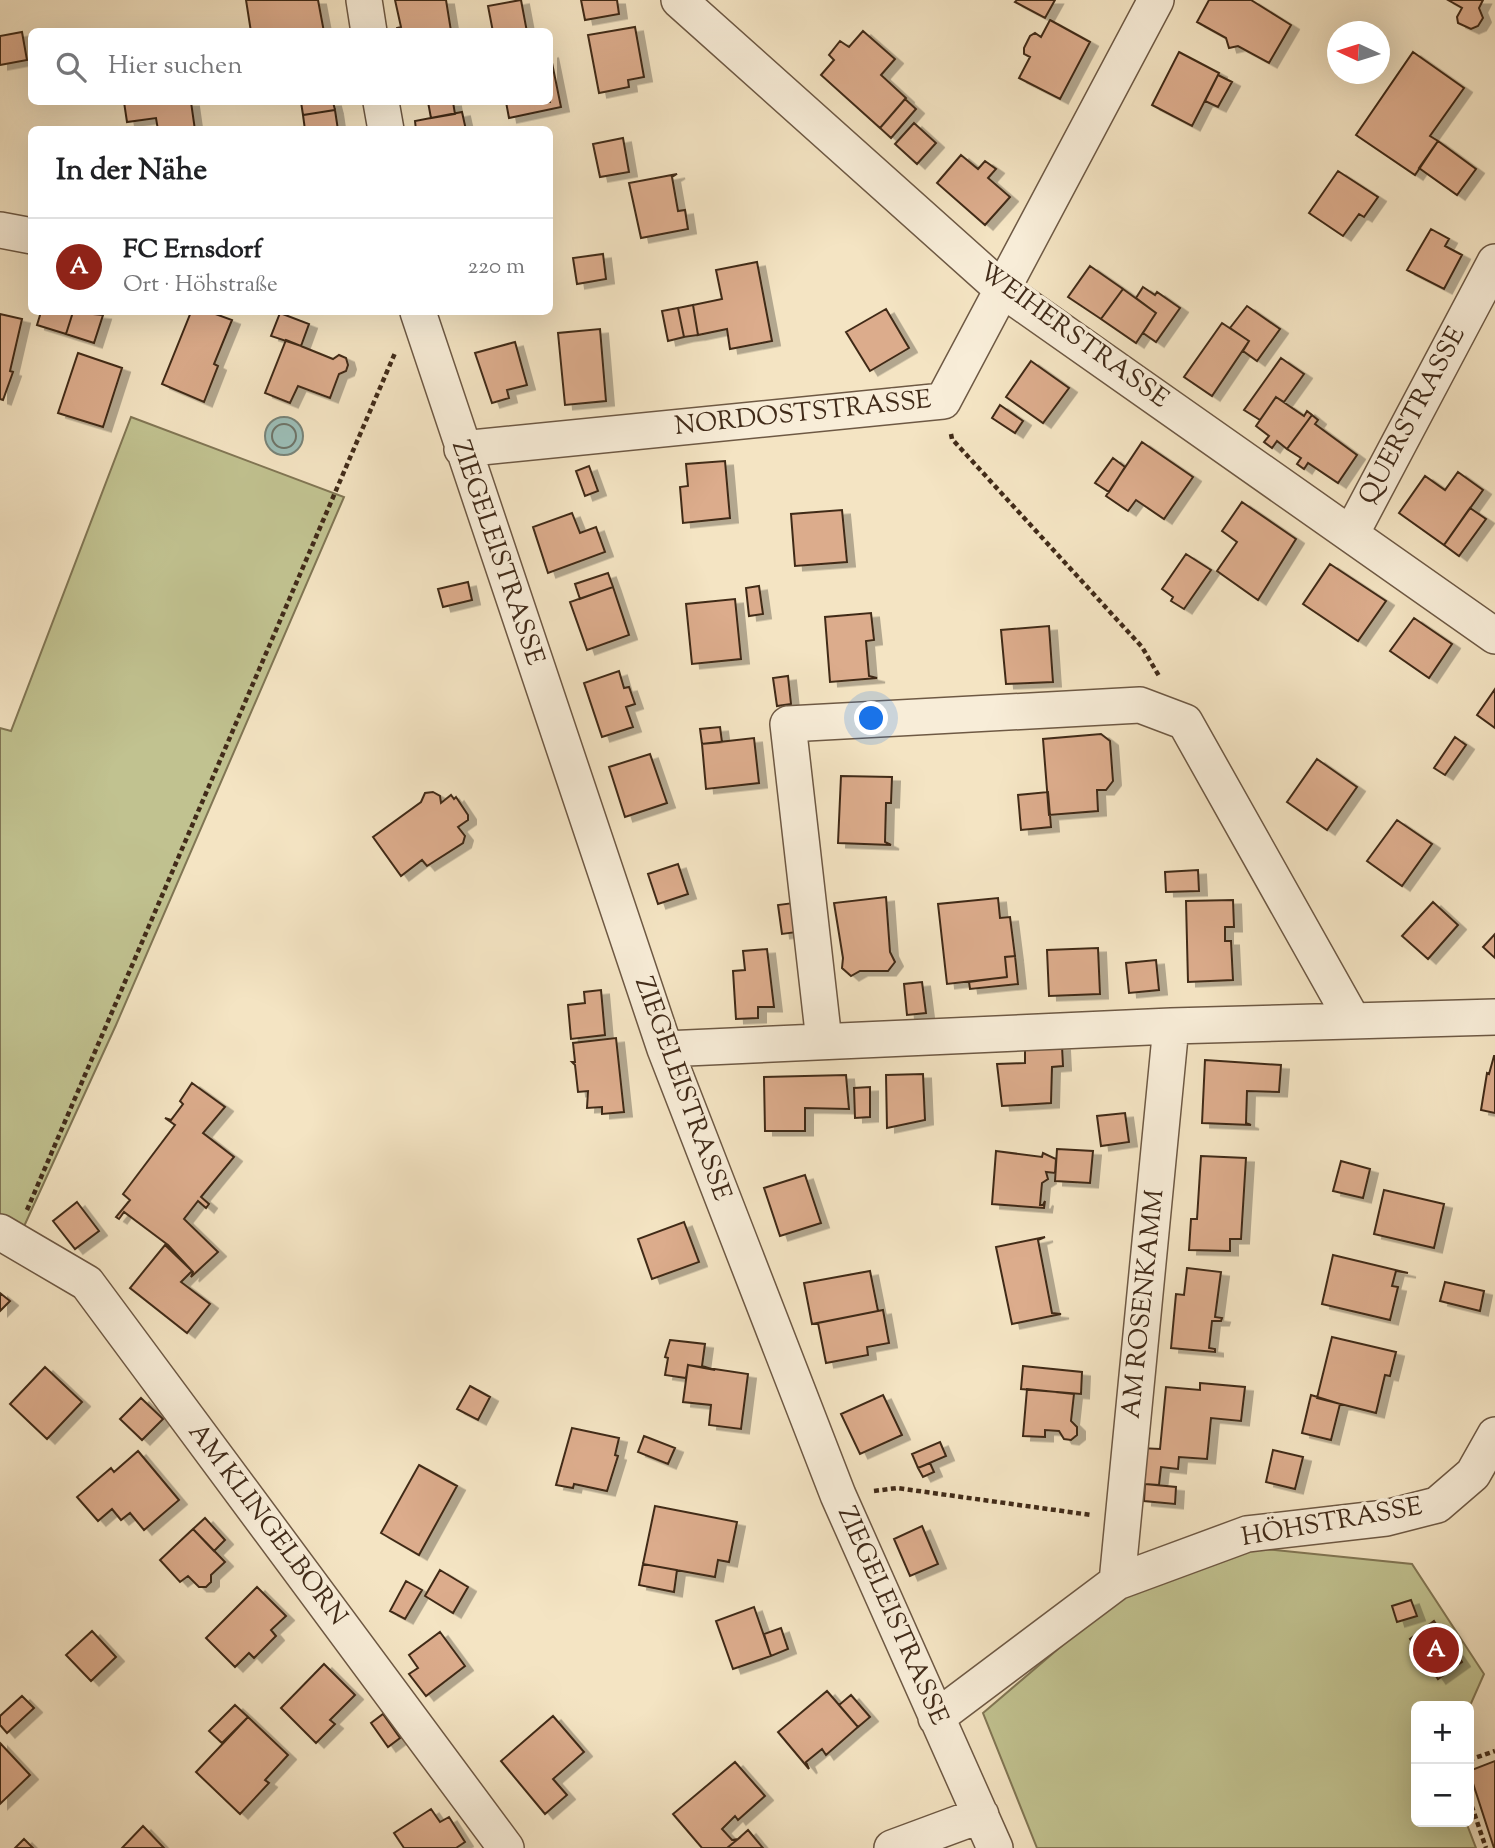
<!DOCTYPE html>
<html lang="de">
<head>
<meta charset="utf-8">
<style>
	body { margin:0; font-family:"Sorts Mill Goudy",serif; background:#f2f2f2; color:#202124 }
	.controls { position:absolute; right:21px; bottom:21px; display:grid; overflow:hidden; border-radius:10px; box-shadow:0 7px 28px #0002 }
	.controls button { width:63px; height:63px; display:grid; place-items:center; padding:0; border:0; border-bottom:2px solid #e0e0e0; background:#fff; color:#202124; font:35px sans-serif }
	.compass { position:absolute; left:1327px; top:21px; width:63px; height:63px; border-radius:50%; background:#fff; box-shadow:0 7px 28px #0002; rotate:274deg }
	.you { position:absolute; left:872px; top:719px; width:24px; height:24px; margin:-18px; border:5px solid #fff; border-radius:50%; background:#1a73e8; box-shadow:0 0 0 10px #1a73e833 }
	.badge { display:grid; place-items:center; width:46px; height:46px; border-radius:50%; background:#8f2418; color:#fff; font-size:23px; font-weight:700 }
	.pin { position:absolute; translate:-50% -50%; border:4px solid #fff; box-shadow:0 2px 7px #0006 }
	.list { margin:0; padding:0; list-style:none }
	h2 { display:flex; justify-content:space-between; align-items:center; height:91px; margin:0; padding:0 28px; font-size:30px }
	h2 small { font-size:23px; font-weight:400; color:#757577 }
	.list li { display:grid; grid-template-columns:46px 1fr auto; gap:21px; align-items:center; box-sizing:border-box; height:98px; padding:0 28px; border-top:2px solid #e0e0e0 }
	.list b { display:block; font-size:26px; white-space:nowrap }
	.list p { margin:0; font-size:23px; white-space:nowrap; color:#757577 }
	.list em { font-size:23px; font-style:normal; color:#757577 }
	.icon { flex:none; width:38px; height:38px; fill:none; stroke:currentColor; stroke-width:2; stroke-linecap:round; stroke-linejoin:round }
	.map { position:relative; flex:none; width:1495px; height:1848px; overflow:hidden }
	.search { position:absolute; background:#fff; box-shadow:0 7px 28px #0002; left:28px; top:28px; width:525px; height:77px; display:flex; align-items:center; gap:18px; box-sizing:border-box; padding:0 24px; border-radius:10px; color:#757577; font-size:26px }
	.panel { position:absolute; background:#fff; box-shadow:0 7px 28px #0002; left:28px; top:126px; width:525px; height:189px; border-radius:10px }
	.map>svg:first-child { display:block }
	.grass { fill:#c1c290; stroke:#817654; stroke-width:2 }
	.water { fill:#9cbeb7; stroke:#788378; stroke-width:2 }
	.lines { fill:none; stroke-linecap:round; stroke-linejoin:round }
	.shore { stroke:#6e7468; stroke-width:2 }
	.building { fill:#dcac8c; stroke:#412b19; stroke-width:2; filter:url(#shadow) }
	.street-casing { stroke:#6e5944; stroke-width:38 }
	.path { stroke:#412b19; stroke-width:4.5; stroke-dasharray:5 3.5; stroke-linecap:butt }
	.street { stroke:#f8edd8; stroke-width:35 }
	.labels { text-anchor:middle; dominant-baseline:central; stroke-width:7; stroke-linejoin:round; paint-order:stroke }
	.street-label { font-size:26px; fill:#412b19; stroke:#f8edd8 }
</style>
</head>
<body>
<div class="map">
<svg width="1495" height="1848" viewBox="0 0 1495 1848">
	<defs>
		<filter id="shadow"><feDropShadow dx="8" dy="4.5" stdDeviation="0" flood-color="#0004"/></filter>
	</defs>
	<rect width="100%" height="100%" fill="#f4e4c3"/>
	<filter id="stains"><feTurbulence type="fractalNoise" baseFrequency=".00286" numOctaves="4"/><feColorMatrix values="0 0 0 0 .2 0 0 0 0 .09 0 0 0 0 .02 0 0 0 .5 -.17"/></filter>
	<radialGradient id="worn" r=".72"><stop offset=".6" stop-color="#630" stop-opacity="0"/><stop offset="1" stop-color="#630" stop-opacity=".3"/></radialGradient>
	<path class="grass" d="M131 417 344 497 116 1025 10 1257 0 1251V728L11 731Z
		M1245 1547 1412 1564 1484 1674 1469 1708 1416 1706V1822H1466L1476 1848H1037L983 1713 1127 1590Z"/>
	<path class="water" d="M265 436a19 19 0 1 1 38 0a19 19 0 1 1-38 0Z"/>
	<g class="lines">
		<path class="shore" d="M272 436a12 12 0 1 1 24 0a12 12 0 1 1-24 0Z"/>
	</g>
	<path class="building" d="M246 0H318L324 32H251Z
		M395 0H446L451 31 457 32H397V28L401 27Z
		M521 0 527 32H493L488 6Z
		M581 0H617L619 14 585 20Z
		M1017 0H1055L1045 18 1015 2Z
		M1209 0H1251L1291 25 1269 63 1238 46 1229 48 1226 38 1197 22Z
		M1448 0H1483L1479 8 1483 18 1478 26 1471 29 1458 23 1457 17 1462 8Z
		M1050 20 1090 42 1060 99 1019 78 1030 57 1024 54V48L1030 36 1035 33 1041 37Z
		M635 27 644 77 628 80 629 87 599 93 588 35Z
		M863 31 895 59 881 75 906 98 880 128 821 75 834 60 829 55 840 41 849 47Z
		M22 32 27 60 0 65V36Z
		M1179 52 1219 73 1192 126 1152 105Z
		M1413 52 1464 88 1430 136 1438 141 1415 175 1356 135Z
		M550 53 561 107 509 118 506 102H550Z
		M1218 75 1232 82 1218 107 1205 101Z
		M905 99 916 109 891 138 880 128Z
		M124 102H191L195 130H158L156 118 127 122Z
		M301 102H333L335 110 303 115Z
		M428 102H453L455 114 431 118Z
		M335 110 338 130H305L303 115Z
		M462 112 466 130H416L415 121Z
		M914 123 936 143 917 164 895 144Z
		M623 138 629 172 600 177 593 144Z
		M1438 141 1476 169 1457 195 1419 168Z
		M961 155 978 169 985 161 996 169 988 178 1010 197 985 225 937 183Z
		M1338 171 1378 197 1364 217 1359 214 1343 236 1309 213Z
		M677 174 672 177 678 211 685 210 688 229 641 238 629 183Z
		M1431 229 1449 239 1445 246 1462 255 1444 289 1407 270Z
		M603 254 606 279 577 284 573 258Z
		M757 262 772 341 730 349 727 329 698 335 693 305 722 299 716 270Z
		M1090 266 1123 289 1101 319 1068 297Z
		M1143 287 1155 295 1157 292 1180 308 1156 342 1143 333 1156 313 1136 298Z
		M1123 289 1156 313 1136 343 1101 319Z
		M693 305 698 335 684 337 678 308Z
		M1247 306 1280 329 1257 361 1243 351 1249 341 1230 328Z
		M678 308 684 337 668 341 662 311Z
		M886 309 909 348 870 371 846 332Z
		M41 312H73L66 334 37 325Z
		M73 312 103 315 94 343 66 334Z
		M191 312H210L232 320 214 364 218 366 204 402 162 384Z
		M280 313 309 324 301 346 271 336Z
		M0 314 22 319 10 371 13 372 3 400 0 399Z
		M1222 323 1249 341 1212 396 1184 377Z
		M600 329 606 401 565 405 558 333Z
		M286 340 333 359 339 355 346 358 348 365 346 371 339 374 330 398 298 386 290 403 265 393Z
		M515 342 527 385 507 390 509 398 492 403 475 353Z
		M78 353 122 368 103 427 58 413Z
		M1281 358 1304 374 1284 402 1276 397 1260 420 1244 410Z
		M1031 361 1069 388 1043 423 1006 397Z
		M1276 397 1304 416 1307 411 1312 415 1287 449 1277 441 1272 448 1264 442 1269 436 1256 426Z
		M1000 405 1023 421 1015 433 992 418Z
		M1312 415 1318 420 1315 424 1357 455 1338 483 1308 463 1304 469 1297 464 1301 458 1287 449Z
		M1142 442 1193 477 1164 519 1136 500 1128 511 1106 496Z
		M1113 458 1125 467 1109 492 1095 483Z
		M725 461 730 518 683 523 680 487 688 486 686 464Z
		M589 466 598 491 585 496 576 471Z
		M1458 472 1483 490 1444 545 1399 513 1425 476 1445 490Z
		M1242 502 1296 539 1258 600 1217 571 1237 542 1222 531Z
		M1470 508 1486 519 1459 556 1444 545Z
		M842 510 847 562 795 566 791 514Z
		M572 513 580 533 596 527 605 552 548 573 533 527Z
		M1186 554 1211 570 1184 609 1171 601 1173 597 1162 589Z
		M1330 564 1386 601 1358 641 1303 604Z
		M608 573 613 587 580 599 575 584Z
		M468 582 472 600 443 607 438 589Z
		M759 586 763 614 749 616 746 588Z
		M613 587 629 635 587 650 570 602Z
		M735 599 741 659 692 664 686 604Z
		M871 613 874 640 866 641 869 676 877 678 830 682 825 617Z
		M1414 618 1452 644 1429 678 1390 651Z
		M1049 626 1053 682 1006 684 1001 630Z
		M619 671 624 688 629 687 635 704 626 707 633 727 602 737 584 683Z
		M788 676 791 704 777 706 773 678Z
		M1495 689V728L1477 715Z
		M720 727 722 742 702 744 700 729Z
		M1101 734 1110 741 1113 781 1106 790H1097L1098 811 1049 815 1043 739Z
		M1455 737 1466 745 1445 775 1434 768Z
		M754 738 759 783 706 789 702 744Z
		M650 754 667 803 625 817 609 767Z
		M1317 759 1357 787 1327 830 1287 802Z
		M841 776 892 777 891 803H886L885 842 891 845 838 843Z
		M433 792 440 796 441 803 451 795 454 799 456 797 468 815V820L458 827 465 836 463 843 427 866 422 860 401 876 373 837 421 802 425 793Z
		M1048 792 1051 827 1021 830 1018 795Z
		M1397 820 1432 844 1402 886 1367 861Z
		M678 864 688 894 658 904 648 874Z
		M1198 870 1199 891 1166 892 1165 872Z
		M886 897 890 952 895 962 888 971H860L851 976 842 968 843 958 834 903Z
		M998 898 1000 918 1010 917 1015 956 1005 957 1007 977 947 984 938 904Z
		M1233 900 1234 927H1225V941H1231L1233 980 1188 982 1186 901Z
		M1433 902 1458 925 1428 959 1402 936Z
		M793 903 797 932 782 934 778 905Z
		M1495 934V958L1483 947Z
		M1098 948 1100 994 1049 996 1047 950Z
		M767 949 774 1007H758V1018L736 1019 733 971 745 970 743 951Z
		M1015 956 1018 984 970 989 969 982 1007 977 1005 957Z
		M1156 960 1159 990 1129 993 1126 963Z
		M922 982 926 1013 907 1015 904 984Z
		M601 990 605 1035 571 1039 568 1005 585 1003 584 992Z
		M616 1038 624 1112 602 1114V1107L587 1108 588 1091 578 1092 575 1065 572 1062H575L573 1043Z
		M1062 1046 1063 1066 1052 1067 1051 1103 1002 1106 997 1064 1025 1063V1047Z
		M1494 1056H1495V1113L1481 1110 1487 1073 1489 1074Z
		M1205 1060 1281 1065 1279 1092 1247 1091 1246 1123 1251 1125 1202 1123Z
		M923 1074 925 1120 887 1128 886 1075Z
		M846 1075 849 1109 805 1108V1131H765L764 1077Z
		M192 1083 225 1107 203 1133 234 1157 201 1197 209 1204 206 1208 198 1201 184 1219 218 1252 191 1277 193 1272 168 1245 124 1212 119 1219 116 1217 130 1200 123 1194 175 1125 165 1118 171 1120 183 1104 180 1101Z
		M870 1087V1117L855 1118 854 1088Z
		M1125 1113 1129 1142 1101 1146 1097 1116Z
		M1057 1149 1093 1151 1090 1183 1055 1181Z
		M996 1151 1042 1157 1043 1153 1056 1159 1055 1173 1046 1172 1048 1179 1042 1183 1040 1205H1043L1045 1201 1044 1208 992 1204Z
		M1201 1156 1246 1158 1241 1239H1230V1251L1189 1250 1191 1219H1197Z
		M1341 1161 1370 1169 1363 1198 1333 1191Z
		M805 1175 821 1223 780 1236 764 1188Z
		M1384 1190 1444 1204 1434 1248 1374 1234Z
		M77 1202 99 1231 75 1249 53 1221Z
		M684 1222 699 1262 652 1279 638 1239Z
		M1045 1237 1038 1240 1052 1313 1061 1314 1012 1324 996 1247Z
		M165 1245 192 1271 181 1282 210 1304 187 1333 130 1288Z
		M1333 1255 1408 1273 1396 1271 1392 1286 1398 1287 1390 1320 1322 1304Z
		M1187 1268 1221 1272 1215 1317 1222 1318 1221 1321H1212L1209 1348 1215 1349V1352L1171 1348 1176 1294 1184 1295Z
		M870 1271 878 1311 812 1324 804 1283Z
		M1445 1282 1484 1291 1480 1311 1440 1301Z
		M0 1293 10 1301 0 1311Z
		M883 1310 889 1343 867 1347 868 1355 826 1363 818 1323Z
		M1332 1337 1396 1352 1390 1376 1385 1375 1376 1413 1317 1398Z
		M670 1340 705 1344 702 1366 715 1370 688 1365 686 1378 665 1375 668 1358 665 1357Z
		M688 1365 748 1374 741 1429 709 1425 711 1405 683 1402Z
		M1023 1366 1082 1372 1081 1394 1021 1389Z
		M45 1367 82 1402 47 1439 10 1404Z
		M1200 1383 1245 1387 1241 1421 1211 1418 1207 1459 1179 1457 1178 1469 1161 1467 1159 1485 1145 1484 1138 1475 1140 1448 1160 1449 1166 1387 1200 1390Z
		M470 1386 490 1397 478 1420 457 1409Z
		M1027 1389 1074 1394 1071 1421 1077 1427V1435L1071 1440 1064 1439 1059 1431 1045 1430V1437L1023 1436Z
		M883 1395 902 1435 860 1454 841 1414Z
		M1311 1395 1340 1404 1331 1440 1302 1433Z
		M141 1398 163 1419 142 1440 120 1419Z
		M572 1428 619 1438 615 1455 618 1456 607 1491 574 1484 573 1488 556 1485Z
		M644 1436 675 1448 668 1464 638 1452Z
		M940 1442 946 1456 918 1468 912 1454Z
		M1273 1450 1303 1457 1295 1489 1266 1482Z
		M138 1451 179 1500 144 1530 130 1513 121 1520 112 1509 98 1521 77 1497 111 1468 114 1472Z
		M930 1463 934 1472 923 1477 918 1468Z
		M419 1465 457 1486 419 1555 381 1533Z
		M1145 1484 1176 1487 1175 1504 1144 1501Z
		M655 1506 737 1522 729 1562 718 1560 715 1577 643 1564Z
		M205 1518 225 1540 214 1551 193 1529Z
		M922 1526 938 1564 910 1576 894 1539Z
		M193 1529 225 1562 211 1575V1582L206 1587H199L188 1576 180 1582 160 1560Z
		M643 1564 677 1570 674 1592 639 1585Z
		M440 1570 468 1587 453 1613 425 1596Z
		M406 1581 422 1590 405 1619 390 1611Z
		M257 1587 286 1616 271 1630 276 1636 254 1658 249 1653 235 1667 206 1638Z
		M1411 1600 1417 1616 1397 1622 1392 1606Z
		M754 1607 771 1656 733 1669 716 1621Z
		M1434 1621 1462 1662 1438 1679 1410 1639Z
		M781 1628 788 1649 771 1656 764 1634Z
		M92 1631 116 1657 91 1681 66 1655Z
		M440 1632 465 1666 426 1696 409 1674 418 1668 409 1655Z
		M324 1664 355 1695 330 1720 335 1724 316 1743 281 1708Z
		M827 1691 858 1727 826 1755 822 1749 806 1762 809 1769 778 1732Z
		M851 1695 870 1717 858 1727 839 1705Z
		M22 1696 34 1708 7 1733 0 1725V1716Z
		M235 1705 248 1717 222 1743 209 1731Z
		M383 1714 400 1738 388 1747 371 1723Z
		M553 1716 584 1752 553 1779 567 1795 545 1814 501 1761Z
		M248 1717 288 1755 265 1780 269 1783 240 1814 196 1772Z
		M0 1743 30 1775 0 1804Z
		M1495 1761V1848H1494L1469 1771Z
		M735 1762 765 1796 738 1820 735 1816 722 1829 732 1840 738 1839 727 1848H702L673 1814Z
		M431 1809 440 1822 449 1817 465 1842 456 1848H404L394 1833Z
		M143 1826 164 1848H122Z
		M748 1830 763 1848H727L738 1839Z
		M24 1839 33 1848H15Z"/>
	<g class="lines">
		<defs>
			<path id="street" d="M364 0 369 32
				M679 0 1003 290 1495 636
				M381 102 386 130
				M0 230 32 236
				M418 312 665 1049 838 1495 995 1848
				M462 449 943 401 1156 0
				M1351 534 1495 262
				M824 1041 788 724 1140 705 1185 722 1353 1021
				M665 1049 1171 1026 1495 1017
				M0 1232 87 1283 506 1848
				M1117 1582 1171 1026
				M936 1718 1117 1582 1247 1534 1386 1518 1437 1505 1473 1474 1495 1435
				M892 1848 981 1815"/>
		</defs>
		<use href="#street" class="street-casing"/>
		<path class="path" d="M951 434 952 439 1142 647 1159 676
			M27 1210 395 353
			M874 1491 897 1488 1091 1515
			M1469 1760 1495 1751
			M1469 1798 1486 1848"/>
		<use href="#street" class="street"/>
	</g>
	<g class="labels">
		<g class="street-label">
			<text transform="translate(1073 336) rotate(36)">WEIHERSTRASSE</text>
			<text transform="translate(803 414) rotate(-6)">NORDOSTSTRASSE</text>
			<text transform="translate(1413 416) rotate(-62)">QUERSTRASSE</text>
			<text transform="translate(497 553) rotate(71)">ZIEGELEISTRASSE</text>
			<text transform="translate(682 1089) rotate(70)">ZIEGELEISTRASSE</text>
			<text transform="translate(1144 1304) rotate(-84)">AM ROSENKAMM</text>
			<text transform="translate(1332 1523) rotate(-10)">HÖHSTRASSE</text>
			<text transform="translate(267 1525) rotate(53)">AM KLINGELBORN</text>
			<text transform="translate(892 1616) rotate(66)">ZIEGELEISTRASSE</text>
		</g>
	</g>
	<rect width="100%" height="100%" filter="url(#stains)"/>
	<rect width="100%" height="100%" fill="url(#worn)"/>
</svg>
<div class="controls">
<button>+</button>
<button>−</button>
</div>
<svg class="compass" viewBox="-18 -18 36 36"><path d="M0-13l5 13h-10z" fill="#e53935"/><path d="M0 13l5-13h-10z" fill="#757577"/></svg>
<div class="you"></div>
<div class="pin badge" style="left:1436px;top:1650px">A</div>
<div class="search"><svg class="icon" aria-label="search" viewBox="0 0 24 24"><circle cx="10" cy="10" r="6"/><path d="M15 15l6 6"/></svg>Hier suchen</div>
<section class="panel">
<h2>In der Nähe<small></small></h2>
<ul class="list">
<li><span class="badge">A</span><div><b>FC Ernsdorf</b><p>Ort · Höhstraße</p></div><em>220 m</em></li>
</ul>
</section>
</div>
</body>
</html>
